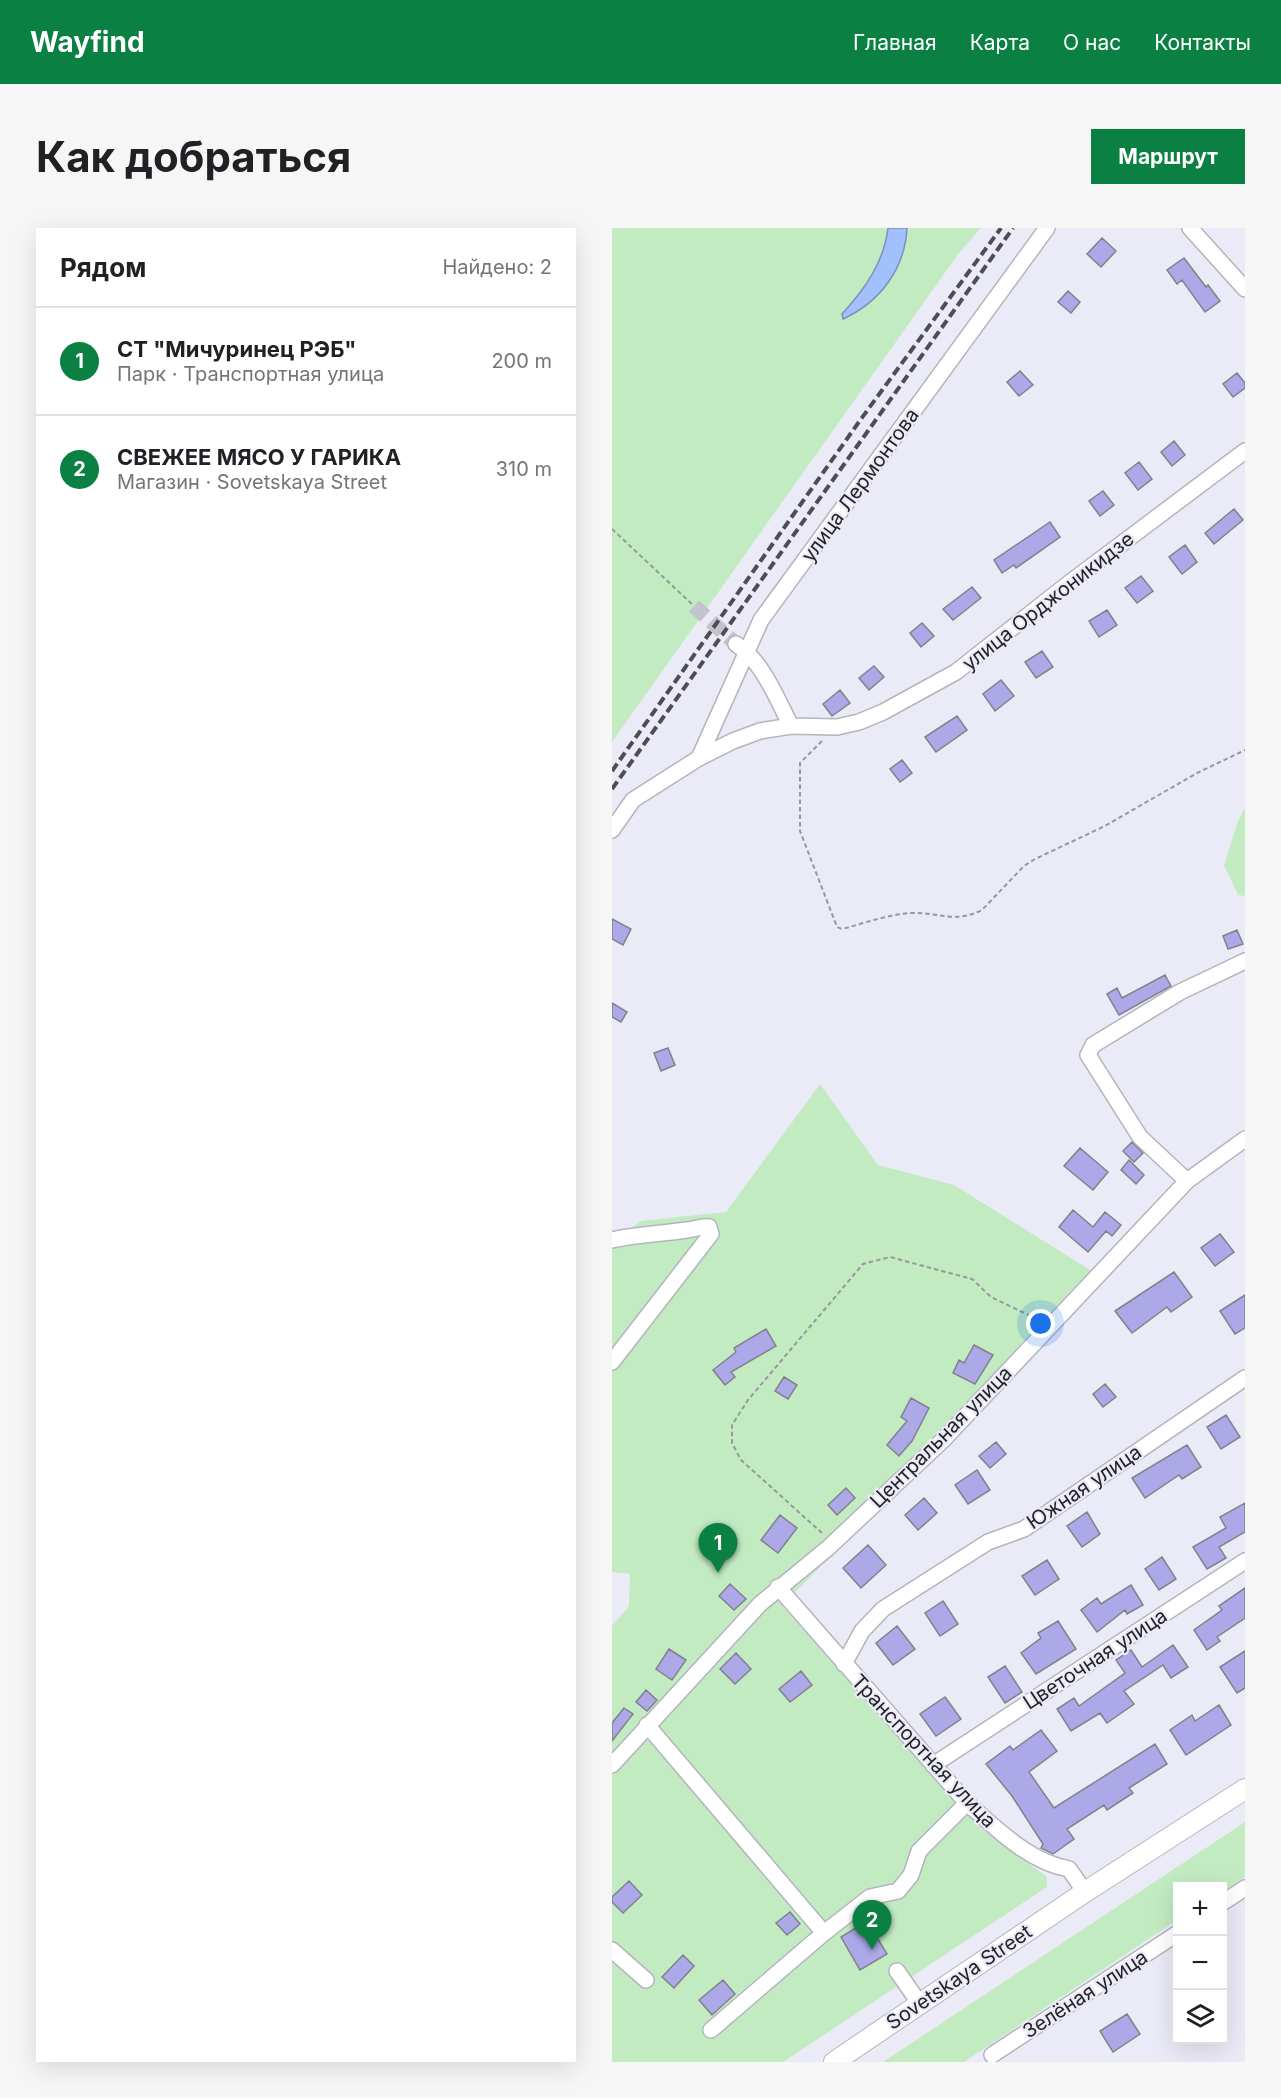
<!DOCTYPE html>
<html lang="ru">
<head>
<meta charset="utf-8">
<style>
	body { margin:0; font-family:Inter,sans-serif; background:#f6f6f6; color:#202124 }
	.controls { position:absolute; right:18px; bottom:18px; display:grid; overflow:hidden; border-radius:0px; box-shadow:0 6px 24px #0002 }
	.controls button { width:54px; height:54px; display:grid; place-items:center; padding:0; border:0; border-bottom:2px solid #e0e0e0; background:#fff; color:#202124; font:30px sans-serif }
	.you { position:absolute; left:429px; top:1096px; width:21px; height:21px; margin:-15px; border:4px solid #fff; border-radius:50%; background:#1a73e8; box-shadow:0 0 0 9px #1a73e833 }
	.badge { display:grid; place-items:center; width:39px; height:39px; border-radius:50%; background:#0b8043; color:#fff; font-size:20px; font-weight:700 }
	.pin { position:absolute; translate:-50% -50px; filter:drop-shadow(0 2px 3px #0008) }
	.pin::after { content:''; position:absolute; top:32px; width:21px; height:18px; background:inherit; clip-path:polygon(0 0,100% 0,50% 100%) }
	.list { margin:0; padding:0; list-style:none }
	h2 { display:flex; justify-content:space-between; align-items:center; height:78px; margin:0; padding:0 24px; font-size:26px }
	h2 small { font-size:20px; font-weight:400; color:#757577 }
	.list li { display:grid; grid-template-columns:39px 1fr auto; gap:18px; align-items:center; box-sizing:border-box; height:108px; padding:0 24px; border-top:2px solid #e0e0e0 }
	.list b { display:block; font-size:22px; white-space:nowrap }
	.list p { margin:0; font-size:20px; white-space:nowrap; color:#757577 }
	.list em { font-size:20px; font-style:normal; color:#757577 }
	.icon { flex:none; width:33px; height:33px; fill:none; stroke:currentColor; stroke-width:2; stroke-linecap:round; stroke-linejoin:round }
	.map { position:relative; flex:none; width:633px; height:1834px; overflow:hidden; border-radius:0px }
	header { display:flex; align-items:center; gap:36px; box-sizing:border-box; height:84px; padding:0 30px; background:#0b8043; color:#fff }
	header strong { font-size:28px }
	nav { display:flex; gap:33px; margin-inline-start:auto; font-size:21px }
	.intro { display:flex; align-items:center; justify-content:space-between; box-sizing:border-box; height:144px; padding:0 36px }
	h1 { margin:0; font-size:42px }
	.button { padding:15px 27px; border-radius:0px; background:#0b8043; color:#fff; font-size:21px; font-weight:700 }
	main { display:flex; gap:36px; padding:0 36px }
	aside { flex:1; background:#fff; border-radius:0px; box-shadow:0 6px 24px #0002 }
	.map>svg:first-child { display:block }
	.green { fill:#c3ebc2 }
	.water { fill:#a1c0fc; stroke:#7c91bc; stroke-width:1.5 }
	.building { fill:#ada9e9; stroke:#81818b; stroke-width:1.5 }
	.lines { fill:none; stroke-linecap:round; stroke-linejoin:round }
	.minor-tunnel { stroke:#c3c3ce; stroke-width:15; stroke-dasharray:15 8; stroke-linecap:butt }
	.minor-casing { stroke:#b4b4bf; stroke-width:18 }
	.major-casing { stroke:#b4b4bf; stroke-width:22 }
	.path { stroke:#97979f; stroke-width:2; stroke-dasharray:4.5 3; stroke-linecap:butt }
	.minor { stroke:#fff; stroke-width:15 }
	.major { stroke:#fff; stroke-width:20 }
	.rail { stroke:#4d4d52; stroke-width:4; stroke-dasharray:9 4.5; stroke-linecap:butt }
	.labels { text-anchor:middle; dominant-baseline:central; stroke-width:4.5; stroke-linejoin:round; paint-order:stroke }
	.street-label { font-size:20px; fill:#242428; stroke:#ebebf7 }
</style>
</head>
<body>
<header>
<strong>Wayfind</strong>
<nav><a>Главная</a><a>Карта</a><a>О нас</a><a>Контакты</a></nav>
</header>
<div class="intro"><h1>Как добраться</h1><a class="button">Маршрут</a></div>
<main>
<aside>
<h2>Рядом<small>Найдено: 2</small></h2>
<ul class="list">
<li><span class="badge">1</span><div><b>СТ &quot;Мичуринец РЭБ&quot;</b><p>Парк · Транспортная улица</p></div><em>200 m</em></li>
<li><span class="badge">2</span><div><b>СВЕЖЕЕ МЯСО У ГАРИКА</b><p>Магазин · Sovetskaya Street</p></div><em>310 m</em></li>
</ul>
</aside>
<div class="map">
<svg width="633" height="1834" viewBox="0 0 633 1834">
	<rect width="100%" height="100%" fill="#ebebf7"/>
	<path class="green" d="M0 0H369L347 25 0 514Z
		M633 580V668L626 667 612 637 626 593Z
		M208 856 266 937 342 957 491 1050 170 1378 367 1599 435 1649V1659L171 1834H0V1398L17 1378 18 1346 0 1344V1014L29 993 114 984Z
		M633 1594V1649L611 1663 610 1658H566L565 1692 352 1834H271Z"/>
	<path class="water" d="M276 0H295C293 41 268 74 231 91L230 86C253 61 272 34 276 0Z"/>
	<path class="building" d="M490 10 504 23 489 39 475 26Z
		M572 30 594 59 596 57 608 73 593 84 570 52 565 56 555 42Z
		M456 63 468 74 459 85 446 74Z
		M408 143 421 157 407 168 395 154Z
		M625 145 633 155V160L621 169 611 156Z
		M562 213 573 227 560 238 549 224Z
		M527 234 540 251 526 262 513 245Z
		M491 263 502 277 488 288 477 273Z
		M622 281 631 292 602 316 593 305Z
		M438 294 448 309 404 340 402 337 390 345 382 332Z
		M573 317 585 334 570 346 557 329Z
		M529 348 541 363 525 375 513 360Z
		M360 359 369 370 341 392 331 381Z
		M495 382 505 397 487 409 477 393Z
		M310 395 322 408 309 419 298 405Z
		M430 423 441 439 424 450 413 434Z
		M262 438 272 449 257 462 247 450Z
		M389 452 402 468 383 483 371 466Z
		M228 462 238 475 220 488 211 476Z
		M345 488 355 502 324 524 313 509Z
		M290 532 300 545 288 554 278 541Z
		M0 691 19 701 11 717 0 711Z
		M625 702 631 716 616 721 611 708Z
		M553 747 559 758 507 787 495 766 505 760 510 770Z
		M0 775 15 784 9 794 0 789Z
		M56 820 63 837 49 843 42 825Z
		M520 914 531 925 522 934 511 923Z
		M468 920 496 944 481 962 452 938Z
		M517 932 532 947 524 956 509 942Z
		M461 982 481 999 493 984 509 997 500 1008 494 1003 476 1024 447 999Z
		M608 1006 622 1024 603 1038 589 1020Z
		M562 1044 580 1069 559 1084 555 1079 520 1105 503 1083Z
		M633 1067V1100L623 1106 608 1083Z
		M154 1101 164 1118 119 1144 123 1149 113 1157 101 1142 124 1124 122 1120Z
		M362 1117 381 1127 363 1156 341 1145 347 1132 352 1135Z
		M172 1149 185 1157 176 1171 163 1163Z
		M493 1156 504 1169 491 1179 481 1166Z
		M299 1170 317 1180 300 1213 287 1228 275 1217 295 1193 289 1189Z
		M614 1187 628 1209 609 1221 595 1199Z
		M384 1214 394 1226 378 1240 367 1228Z
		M575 1217 589 1239 570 1251 567 1247 533 1270 520 1250Z
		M365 1242 378 1262 356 1276 343 1257Z
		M234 1260 243 1270 225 1287 216 1277Z
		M312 1270 325 1285 306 1302 293 1287Z
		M633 1275V1304L607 1319 614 1330 595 1341 581 1319 614 1300 608 1289Z
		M475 1284 488 1306 470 1319 455 1298Z
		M168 1287 185 1300 166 1325 149 1312Z
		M256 1317 274 1337 249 1360 231 1340Z
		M550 1329 564 1351 547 1362 533 1341Z
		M435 1332 447 1351 423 1367 410 1348Z
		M118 1356 134 1371 122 1382 107 1368Z
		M519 1357 531 1377 515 1386 513 1382 485 1404 469 1382 485 1370 489 1376Z
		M633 1360V1390L605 1409 608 1413 595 1422 582 1402 610 1382 607 1378Z
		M331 1373 346 1396 328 1408 313 1385Z
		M446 1393 464 1421 424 1446 409 1425 429 1410 426 1405Z
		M285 1398 303 1421 281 1437 264 1415Z
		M561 1417 576 1439 559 1450 551 1437 512 1463 522 1476 495 1495 488 1485 459 1503 445 1481 462 1470 467 1478 513 1445 504 1432 519 1422 530 1439Z
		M57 1421 74 1432 60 1452 44 1441Z
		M633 1423V1460L625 1465 608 1439Z
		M124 1425 139 1441 123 1456 108 1441Z
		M393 1438 410 1464 393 1475 376 1449Z
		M189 1443 200 1457 178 1474 167 1461Z
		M34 1462 45 1472 35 1483 24 1474Z
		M333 1469 349 1491 324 1508 308 1486Z
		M607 1477 619 1497 574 1527 558 1502 580 1487 583 1493Z
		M12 1480 21 1486 0 1513V1495Z
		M429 1502 445 1523 417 1544 442 1580 543 1516 555 1536 517 1560 521 1565 495 1582 492 1577 455 1601 462 1611 441 1626 429 1620 431 1616 400 1568 374 1536 398 1518 401 1522Z
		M17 1653 30 1667 11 1685 0 1674V1669Z
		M178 1684 188 1696 175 1707 164 1695Z
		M255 1693 275 1726 248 1742 229 1709Z
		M71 1727 82 1738 62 1760 50 1749Z
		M111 1752 123 1766 100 1787 87 1772Z
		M515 1786 528 1806 501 1824 488 1803Z"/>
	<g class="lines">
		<path class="minor-tunnel" d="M82 378 124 416"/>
		<defs>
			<path id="minor" d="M578 0 633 61
				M124 416C151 434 164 469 179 498
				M87 530 149 392 435 0
				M0 602 21 572 87 530 121 513 148 503 179 498 225 499 247 494 271 484 344 444 456 356 633 223
				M575 953 528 909 476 827 481 817 568 764 633 733
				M0 1012C25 1006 49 1006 75 1002 83 1001 89 998 97 999L99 1006 0 1134
				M166 1359 355 1575C385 1601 417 1634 457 1641L473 1664
				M232 1436 250 1403 271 1381 376 1314 412 1301 633 1150
				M35 1497 212 1705
				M0 1537 148 1376 216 1320 331 1212 575 953 633 911
				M321 1537 633 1333
				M610 1675 633 1660
				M0 1722 34 1752
				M285 1743 308 1776
				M99 1802 212 1705 258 1669 286 1663 299 1647 307 1623 355 1575
				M380 1827 566 1705"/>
			<path id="major" d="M222 1834 473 1664 633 1561"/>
		</defs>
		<use href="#minor" class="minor-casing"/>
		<use href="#major" class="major-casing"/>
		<path class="path" d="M0 301 82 378
			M210 513 188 535V603L225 699 230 701C253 695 277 686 300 685 327 684 342 696 370 682L412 638 423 631 493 598 585 545 633 522
			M210 1305 129 1232 120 1215V1197L136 1172 251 1036 278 1029 360 1051 379 1069 427 1092"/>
		<use href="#minor" class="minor"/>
		<use href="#major" class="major"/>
		<path class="rail" d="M0 543 249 191 389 0
			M0 561 401 0"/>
	</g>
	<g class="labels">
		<g class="street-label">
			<text transform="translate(248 257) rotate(-54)">улица Лермонтова</text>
			<text transform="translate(436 373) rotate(-38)">улица Орджоникидзе</text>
			<text transform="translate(329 1209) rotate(-45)">Центральная улица</text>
			<text transform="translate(472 1259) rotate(-34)">Южная улица</text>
			<text transform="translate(483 1431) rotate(-33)">Цветочная улица</text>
			<text transform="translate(312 1523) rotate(47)">Транспортная улица</text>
			<text transform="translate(347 1749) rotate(-34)">Sovetskaya Street</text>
			<text transform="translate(473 1766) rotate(-33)">Зелёная улица</text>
		</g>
	</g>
</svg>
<div class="controls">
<button>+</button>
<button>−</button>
<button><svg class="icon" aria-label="layers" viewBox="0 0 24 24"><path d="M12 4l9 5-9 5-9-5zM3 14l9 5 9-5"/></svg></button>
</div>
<div class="you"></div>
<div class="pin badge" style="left:106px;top:1345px">1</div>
<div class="pin badge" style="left:260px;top:1722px">2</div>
</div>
</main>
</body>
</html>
